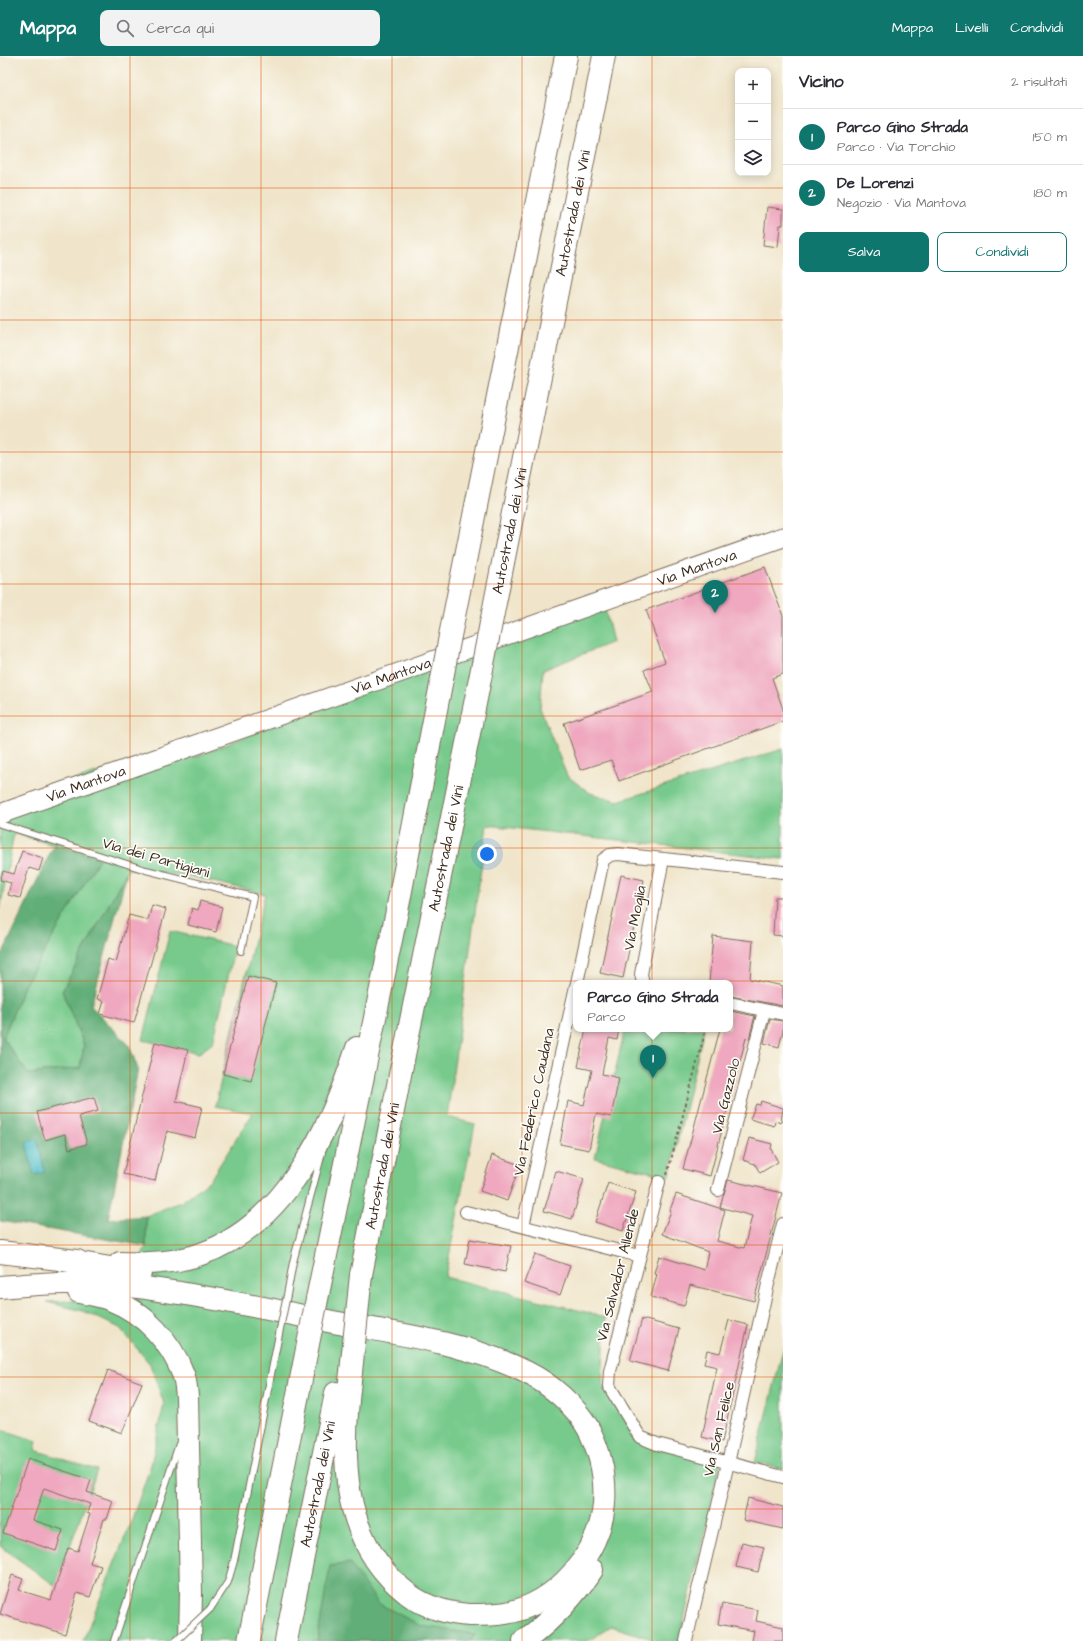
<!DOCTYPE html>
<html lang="it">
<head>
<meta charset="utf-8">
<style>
	body { margin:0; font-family:"Architects Daughter",sans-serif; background:#f2f2f3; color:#2b2b33 }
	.controls { position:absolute; right:12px; top:12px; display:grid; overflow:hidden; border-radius:8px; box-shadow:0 2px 10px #0003 }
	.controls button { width:36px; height:36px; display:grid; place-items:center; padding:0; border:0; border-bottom:1px solid #e1e1e2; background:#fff; color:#2b2b33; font:20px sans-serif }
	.you { position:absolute; left:487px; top:798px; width:14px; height:14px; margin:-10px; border:3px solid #fff; border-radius:50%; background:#1a73e8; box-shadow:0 0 0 6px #1a73e833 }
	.badge { display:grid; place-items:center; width:26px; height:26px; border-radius:50%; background:#0f766e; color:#fff; font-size:13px; font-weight:700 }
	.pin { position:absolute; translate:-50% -33px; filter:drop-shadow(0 1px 2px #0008) }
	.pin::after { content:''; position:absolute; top:21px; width:14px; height:12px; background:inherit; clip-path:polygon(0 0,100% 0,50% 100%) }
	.popup { position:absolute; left:573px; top:924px; width:160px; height:52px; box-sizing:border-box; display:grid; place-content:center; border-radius:8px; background:#fff; filter:drop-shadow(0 1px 3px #0005); font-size:13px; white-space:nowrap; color:#7c7c81 }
	.popup b { font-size:15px; color:#2b2b33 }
	.popup::after { content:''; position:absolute; left:50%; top:100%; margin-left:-8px; border:8px solid transparent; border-top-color:#fff }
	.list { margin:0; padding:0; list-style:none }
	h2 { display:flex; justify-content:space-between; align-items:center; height:52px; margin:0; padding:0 16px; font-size:17px }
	h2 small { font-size:13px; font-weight:400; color:#7c7c81 }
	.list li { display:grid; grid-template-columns:26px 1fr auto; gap:12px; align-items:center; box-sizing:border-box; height:56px; padding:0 16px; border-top:1px solid #e1e1e2 }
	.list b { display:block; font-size:15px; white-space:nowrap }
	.list p { margin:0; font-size:13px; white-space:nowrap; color:#7c7c81 }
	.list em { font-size:13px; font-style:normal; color:#7c7c81 }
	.actions { display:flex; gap:8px; padding:12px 16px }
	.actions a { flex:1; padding:9px 0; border:1px solid #0f766e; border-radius:8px; text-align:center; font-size:14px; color:#0f766e }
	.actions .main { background:#0f766e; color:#fff }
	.icon { flex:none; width:22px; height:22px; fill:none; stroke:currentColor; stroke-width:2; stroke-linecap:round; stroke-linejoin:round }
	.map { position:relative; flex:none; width:783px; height:1585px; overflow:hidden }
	header { display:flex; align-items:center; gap:24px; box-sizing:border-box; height:56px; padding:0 20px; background:#0f766e; color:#fff }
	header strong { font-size:19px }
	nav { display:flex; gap:22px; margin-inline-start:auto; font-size:14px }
	.search { width:280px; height:36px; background:#f2f2f3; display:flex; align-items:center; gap:10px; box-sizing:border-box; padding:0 14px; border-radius:8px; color:#7c7c81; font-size:15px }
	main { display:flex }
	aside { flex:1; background:#fff }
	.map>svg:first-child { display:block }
	.green { fill:#78ca8c; stroke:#5a7a55 }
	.forest { fill:#62ae78; stroke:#4e6c4b }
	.water { fill:#4fbec5; stroke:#457472 }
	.building { fill:#efa8bf }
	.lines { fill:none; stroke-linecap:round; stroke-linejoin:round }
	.service-casing { stroke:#7a6b5a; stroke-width:8 }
	.minor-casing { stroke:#7a6b5a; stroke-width:14 }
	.primary-casing { stroke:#7a6b5a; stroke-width:21 }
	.motorway-casing { stroke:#7a6b5a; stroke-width:24 }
	.path { stroke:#7a6b5a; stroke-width:2; stroke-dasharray:3 3; stroke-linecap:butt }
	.service { stroke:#fff; stroke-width:6 }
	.minor { stroke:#fff; stroke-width:12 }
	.primary { stroke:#fff; stroke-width:19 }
	.motorway { stroke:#fff; stroke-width:22 }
	.service-bridge-casing { stroke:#7a6b5a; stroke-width:8; stroke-linecap:butt }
	.motorway-bridge-casing { stroke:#7a6b5a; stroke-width:24; stroke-linecap:butt }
	.service-bridge { stroke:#fff; stroke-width:6 }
	.motorway-bridge { stroke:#fff; stroke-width:22 }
	.grid { fill:none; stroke:#df570d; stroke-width:1; stroke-opacity:0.55 }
	.labels { text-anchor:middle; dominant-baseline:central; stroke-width:3.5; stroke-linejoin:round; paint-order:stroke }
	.street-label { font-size:15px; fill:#3b2a1e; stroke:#fdfcf7 }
</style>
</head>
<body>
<header>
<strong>Mappa</strong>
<div class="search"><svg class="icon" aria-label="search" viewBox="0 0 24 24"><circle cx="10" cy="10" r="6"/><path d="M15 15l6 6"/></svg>Cerca qui</div>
<nav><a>Mappa</a><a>Livelli</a><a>Condividi</a></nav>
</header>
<main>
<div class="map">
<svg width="783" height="1585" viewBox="0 0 783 1585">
	<rect width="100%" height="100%" fill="#fdfcf7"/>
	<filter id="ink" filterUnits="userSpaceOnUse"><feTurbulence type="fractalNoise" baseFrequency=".025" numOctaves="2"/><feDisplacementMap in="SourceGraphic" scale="8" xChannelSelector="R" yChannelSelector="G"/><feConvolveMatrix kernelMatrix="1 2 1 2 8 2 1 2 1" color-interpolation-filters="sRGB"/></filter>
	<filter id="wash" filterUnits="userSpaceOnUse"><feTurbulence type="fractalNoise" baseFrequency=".012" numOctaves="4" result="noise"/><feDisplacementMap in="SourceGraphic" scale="16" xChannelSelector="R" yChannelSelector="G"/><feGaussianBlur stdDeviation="0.9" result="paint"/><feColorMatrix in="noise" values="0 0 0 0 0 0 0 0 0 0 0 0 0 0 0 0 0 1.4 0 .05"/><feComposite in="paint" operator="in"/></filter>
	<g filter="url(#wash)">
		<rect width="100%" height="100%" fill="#f0e5ca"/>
		<path class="green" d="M605 553 613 586 543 614 540 652 567 720 590 737 618 745 783 693V803L487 769 447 1061 475 1068 445 1221 606 1261 602 1326 638 1384 721 1405 679 1585H658L611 1570 588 1585H83L131 1466 151 1409 164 1348 150 1308 120 1272 83 1255 47 1246 93 1244 122 1258 146 1190V1160L183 1145 210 1124 253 1057 215 1050 265 838 188 820 128 813 62 935 84 989 80 1012 28 1018 3 982 24 930 98 803 14 777 0 854V749L180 689 195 701 395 621Z
			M170 875 235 890 213 987 199 997 143 984Z
			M625 973H704L669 1121 595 1102Z
			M783 1294V1413L755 1406Z
			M0 1373 37 1385 35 1394 97 1414 56 1530 0 1490Z"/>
		<path class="forest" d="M54 789 99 803 24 930 3 982 28 1018 80 1012 84 989 62 935 128 813 91 950 129 989 138 1013 108 1163 146 1160V1190L0 1165V903Z
			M349 1507 378 1547 421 1570 475 1578 471 1585H317L330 1510Z"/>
		<path class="water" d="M37 1083 45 1116 34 1119 26 1086Z"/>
		<g id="blocks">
			<path class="building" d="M767 151 783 153V169H780L778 191 763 189Z
				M765 511 783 560V618L772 622 783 653V665L619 725 611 704 580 714 564 667 653 636 644 614 665 606 646 554Z
				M22 795 43 802 39 815 29 812 20 842 8 839 11 827 0 824 3 815 14 818Z
				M621 819 644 824 623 922 600 917Z
				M775 841H783V880L773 879Z
				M200 845 222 851 216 876 188 869 192 852 198 854Z
				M152 849 166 853 134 967 100 958 104 945 97 943 108 903 116 906 129 859 148 864Z
				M713 880 753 885 750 923 783 930V950L730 940V927H709Z
				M248 920 276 927 251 1025 223 1018Z
				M730 955 755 960 749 983 746 982 710 1120 683 1113 720 973H730Z
				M770 963 783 965V975L779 991 764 987Z
				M586 973H619L617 984 609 982 602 1018 619 1022 611 1061 596 1058 589 1094 560 1088 568 1045 584 1049 592 1014 578 1011Z
				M155 986 188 994 176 1045 202 1051 195 1082 167 1075 155 1125 123 1118Z
				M94 1041 98 1055 79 1060 87 1088 69 1093 65 1078 45 1084 37 1056Z
				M761 1045 783 1052 781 1067 775 1065 774 1070 750 1063 756 1048 760 1049Z
				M749 1082 772 1088 771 1093 778 1106 760 1117 755 1108 743 1104Z
				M492 1099 520 1109 507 1145 480 1135Z
				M556 1115 584 1123 572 1163 544 1155Z
				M728 1124 782 1137 754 1245 690 1229 684 1250 651 1241 657 1218 654 1217 659 1200 704 1214 708 1196 662 1178 671 1155 670 1154 676 1138 725 1154 717 1185 744 1192 752 1160 720 1151Z
				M608 1127 636 1136 623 1175 595 1166Z
				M470 1183 511 1190 505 1216 465 1208Z
				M535 1198 570 1210 560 1239 524 1227Z
				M642 1263 679 1273 668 1315 630 1305Z
				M729 1264 748 1269 722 1386 702 1381 717 1311 704 1308 707 1294 720 1297Z
				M108 1314 142 1327 122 1377 89 1365Z
				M28 1403 91 1424 87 1436 113 1445 107 1463H104L90 1507 101 1510 90 1541 77 1537 65 1578 0 1558 12 1519 23 1523 19 1534 51 1544 68 1492 78 1495 90 1458 87 1457 90 1448 44 1432 33 1464 63 1474 56 1495 3 1477Z
				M748 1442 783 1451V1473L743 1464Z
				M742 1486 764 1491 758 1516 736 1511Z
				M722 1547 758 1554 756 1565 783 1571V1585H752L754 1575 718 1568Z"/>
		</g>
	</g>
	<g filter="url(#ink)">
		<use href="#blocks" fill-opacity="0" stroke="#7a6b5a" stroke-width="1"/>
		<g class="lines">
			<defs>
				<path id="service" d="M0 768 146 814 253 841 241 895
					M287 1239 293 1206 322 1097
					M210 1553 228 1526 234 1505 281 1268
					M114 1585 179 1388"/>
				<path id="minor" d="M577 927 603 804 610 799 618 798 783 816
					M643 927 641 918 663 803
					M730 947 783 958
					M659 1126 610 1315 609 1330 640 1381 657 1388 783 1421
					M718 1134 764 955
					M466 1156 639 1200
					M523 1170 576 930
					M686 1585 728 1407 768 1228 783 1168"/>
				<g id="primary">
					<path id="s1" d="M0 758 783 481"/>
				</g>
				<g id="motorway">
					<path id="s2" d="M491 567 604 0"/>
					<path d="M450 580 566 0"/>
					<path d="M0 1196 77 1205"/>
					<path d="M63 1204 140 1217"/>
					<path d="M120 1207C146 1208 176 1207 201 1198 285 1169 332 1070 357 992"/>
					<path id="s3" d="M361 1219 400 1019 483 608"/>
					<path d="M0 1231C36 1228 72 1225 108 1228 132 1229 156 1234 180 1237 228 1245 275 1254 322 1264 387 1276 467 1286 526 1316 550 1328 575 1349 588 1372 600 1395 606 1422 604 1448 600 1498 556 1548 506 1557 494 1559 482 1559 470 1559 449 1558 425 1551 408 1538 338 1484 341 1395 351 1316"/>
					<path d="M79 1236C90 1238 102 1240 112 1244 145 1257 171 1286 183 1318 186 1325 186 1333 187 1340L191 1537 190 1585"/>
					<path d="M317 1243 397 855 442 623"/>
					<path d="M249 1585 311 1273"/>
					<path id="s4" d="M286 1585 336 1337"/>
					<path d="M524 1585C550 1566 573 1541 592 1514"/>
				</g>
			</defs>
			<use href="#service" class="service-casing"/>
			<use href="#minor" class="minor-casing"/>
			<use href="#primary" class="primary-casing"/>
			<use href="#motorway" class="motorway-casing"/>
			<path class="path" d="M667 1119 706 973"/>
			<use href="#service" class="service"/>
			<use href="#minor" class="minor"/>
			<use href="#primary" class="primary"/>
			<use href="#motorway" class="motorway"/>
			<defs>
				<path id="service-bridge" d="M281 1268 287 1239
					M176 1585 210 1553"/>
				<path id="motorway-bridge" d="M483 608 491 567
					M442 623 450 580
					M311 1273 317 1243
					M351 1316 361 1219"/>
			</defs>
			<use href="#service-bridge" class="service-bridge-casing"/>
			<use href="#motorway-bridge" class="motorway-bridge-casing"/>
			<use href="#service-bridge" class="service-bridge"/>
			<use href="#motorway-bridge" class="motorway-bridge"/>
		</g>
	</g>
	<path class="grid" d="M130 0V1585M261 0V1585M392 0V1585M522 0V1585M652 0V1585M0 132H783M0 264H783M0 396H783M0 528H783M0 660H783M0 792H783M0 925H783M0 1057H783M0 1189H783M0 1321H783M0 1453H783"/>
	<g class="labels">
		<g class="street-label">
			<text stroke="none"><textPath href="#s2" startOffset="418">Autostrada dei Vini</textPath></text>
			<text stroke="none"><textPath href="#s2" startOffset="94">Autostrada dei Vini</textPath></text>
			<text stroke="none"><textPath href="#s1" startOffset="739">Via Mantova</textPath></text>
			<text stroke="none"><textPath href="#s1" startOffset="415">Via Mantova</textPath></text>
			<text stroke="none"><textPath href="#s1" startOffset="91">Via Mantova</textPath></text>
			<text stroke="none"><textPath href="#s3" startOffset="435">Autostrada dei Vini</textPath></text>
			<text transform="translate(156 802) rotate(16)">Via dei Partigiani</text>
			<text transform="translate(635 862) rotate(-79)">Via Moglia</text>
			<text transform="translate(726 1040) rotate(-76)">Via Gazzolo</text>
			<text transform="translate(534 1046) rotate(-78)">Via Federico Caudana</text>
			<text stroke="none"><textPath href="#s3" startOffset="111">Autostrada dei Vini</textPath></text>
			<text transform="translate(618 1219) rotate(-76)">Via Salvador Allende</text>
			<text transform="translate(719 1373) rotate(-77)">Via San Felice</text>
			<text stroke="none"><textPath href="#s4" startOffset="160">Autostrada dei Vini</textPath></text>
		</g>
	</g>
</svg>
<div class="controls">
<button>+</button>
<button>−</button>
<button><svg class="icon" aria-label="layers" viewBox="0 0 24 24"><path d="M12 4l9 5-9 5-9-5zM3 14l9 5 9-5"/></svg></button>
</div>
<div class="you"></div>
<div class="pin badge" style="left:653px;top:1022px">1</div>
<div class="popup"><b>Parco Gino Strada</b>Parco</div>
<div class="pin badge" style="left:715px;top:557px">2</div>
</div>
<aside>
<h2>Vicino<small>2 risultati</small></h2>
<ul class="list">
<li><span class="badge">1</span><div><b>Parco Gino Strada</b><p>Parco · Via Torchio</p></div><em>150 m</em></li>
<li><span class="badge">2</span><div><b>De Lorenzi</b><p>Negozio · Via Mantova</p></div><em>180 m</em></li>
</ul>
<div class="actions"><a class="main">Salva</a><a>Condividi</a></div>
</aside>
</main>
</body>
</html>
